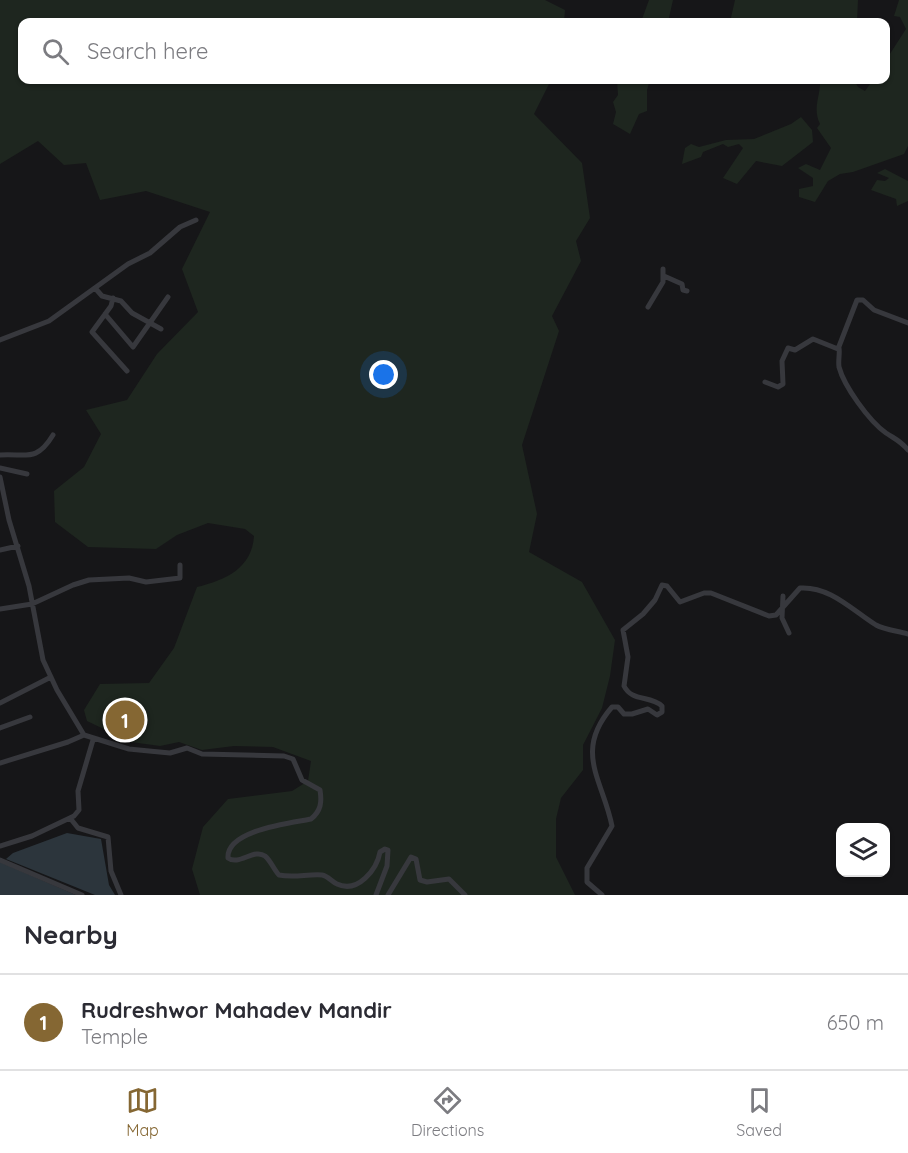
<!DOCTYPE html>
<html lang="en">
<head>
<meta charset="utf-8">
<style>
	body { margin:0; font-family:Quicksand,sans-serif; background:#f2f2f3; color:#2b2b33 }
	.controls { position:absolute; right:18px; bottom:18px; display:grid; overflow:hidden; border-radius:12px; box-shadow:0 2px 4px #0004 }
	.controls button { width:54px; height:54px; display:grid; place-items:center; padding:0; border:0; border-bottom:2px solid #e1e1e2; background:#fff; color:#2b2b33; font:30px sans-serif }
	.you { position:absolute; left:384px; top:375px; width:21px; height:21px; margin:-15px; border:4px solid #fff; border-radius:50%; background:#1a73e8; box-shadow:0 0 0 9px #1a73e833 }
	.badge { display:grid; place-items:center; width:39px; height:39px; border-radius:50%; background:#856733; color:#fff; font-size:20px; font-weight:700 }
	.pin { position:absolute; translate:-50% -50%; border:3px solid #fff; box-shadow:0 2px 6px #0006 }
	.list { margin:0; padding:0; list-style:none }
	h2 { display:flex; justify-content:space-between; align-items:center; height:78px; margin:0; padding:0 24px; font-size:26px }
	h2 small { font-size:20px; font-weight:400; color:#7c7c81 }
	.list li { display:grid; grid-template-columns:39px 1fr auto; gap:18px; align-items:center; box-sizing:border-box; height:96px; padding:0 24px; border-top:2px solid #e1e1e2 }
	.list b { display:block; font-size:22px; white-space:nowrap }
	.list p { margin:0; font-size:20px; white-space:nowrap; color:#7c7c81 }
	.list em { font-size:20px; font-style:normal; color:#7c7c81 }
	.icon { flex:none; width:33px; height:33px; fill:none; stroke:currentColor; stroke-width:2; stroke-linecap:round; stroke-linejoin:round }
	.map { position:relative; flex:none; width:908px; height:895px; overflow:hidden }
	.search { position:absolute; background:#fff; box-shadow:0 2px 4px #0004; left:18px; right:18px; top:18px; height:66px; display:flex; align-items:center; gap:15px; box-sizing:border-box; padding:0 21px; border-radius:12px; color:#7c7c81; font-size:22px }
	.sheet { height:174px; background:#fff }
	nav { display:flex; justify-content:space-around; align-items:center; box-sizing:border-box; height:84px; border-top:2px solid #e1e1e2; background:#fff; font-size:16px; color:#7c7c81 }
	nav a { display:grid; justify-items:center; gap:3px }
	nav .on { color:#856733 }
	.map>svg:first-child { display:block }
	.green { fill:#1e261f }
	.water { fill:#2c353c }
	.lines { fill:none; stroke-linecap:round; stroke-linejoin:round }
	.minor { stroke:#37383d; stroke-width:5 }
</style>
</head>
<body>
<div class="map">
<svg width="908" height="895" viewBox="0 0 908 895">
	<rect width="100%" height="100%" fill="#161618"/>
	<path class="green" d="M0 0H545L565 10 564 22H22V80H551L534 114 582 163 590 218 576 241 581 261 552 316 559 331 522 445 537 514 529 552 582 582 615 640 610 676 602 708 583 745V770L561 798 556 819V857L575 895H200L192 869 203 827 228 799 292 791 308 781 311 761 273 747 234 746 202 750 179 742 160 746 131 742 87 721 84 710 100 684 149 683 174 648 197 587C226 580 252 568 254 536L245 529 208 523 177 535 156 549 88 547 55 522 54 491 84 467 101 434 86 410 127 400 157 354 198 312 182 269 210 212 146 191 100 200 86 163 64 165 38 141 0 164Z
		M649 0H673L668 22H641Z
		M735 0H858L857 22H730Z
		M899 0H908V146L904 154 853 172 840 174 828 181 815 202 799 197V189L813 186V178L798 168 806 164 820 170 831 148 817 128 820 124C812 107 821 96 820 80H854L858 87 865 91 873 80H886V60L906 29 900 17 894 16Z
		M617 80H650L647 90V111L639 114 630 134 613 124 616 112 613 102 618 95Z
		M801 117 812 130 813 142 782 166 756 161 737 184 723 178 743 148 739 144 728 147 723 144 703 152 701 157 682 164 685 148 691 144 699 147 726 140 754 139 791 124Z
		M885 169 908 181V201L897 206 896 199 871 190 877 180 885 181 889 178 877 173Z"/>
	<path class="water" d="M67 833 101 839 109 885 115 895H95L6 859 13 853Z
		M0 862 76 895H0Z"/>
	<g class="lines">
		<path class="minor" d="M664 276 682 284 683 290 687 291
			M95 288 102 296 121 301 132 313 161 329
			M113 298 111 306 92 332 127 371
			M648 307 663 282V269
			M105 314 133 347 168 297
			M0 340 49 321 128 264 150 253 180 227 196 220
			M839 348C840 354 838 360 839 367 844 386 869 421 886 433 895 439 901 441 908 450
			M765 382 778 387 783 384 782 361 788 348 795 350 813 339 838 349 857 300H863L874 310 908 323
			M0 455C26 453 36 463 53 435
			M0 468 27 474
			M0 477 9 520 29 586 43 660 57 690 84 735 129 749 149 751 170 753 187 748 202 754 284 756 293 759 302 780 320 790C322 802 321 811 311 819 291 823 226 830 228 858 239 866 254 848 265 856 271 861 274 870 279 875 294 878 307 874 322 875 328 876 332 882 337 884 358 894 377 869 380 852L385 849 388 850 387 866 376 895
			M0 550 18 546
			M783 596 782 618 789 633
			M0 609 32 604 73 585 89 580 129 578 146 582 180 578V565
			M0 703 51 677
			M0 728 30 717
			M0 763 68 742 84 735
			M70 818 78 828 108 837 111 871 121 895
			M0 846 32 836 74 816 79 810 78 791 93 740
			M0 860 82 895
			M388 895 411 857 416 859 420 880 427 882 449 879 465 895
			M602 895 587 882V868L612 826C603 780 573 752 612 707H618L624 714H632L648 709 657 715 662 712V706C650 695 632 702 624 686L628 657 623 630 643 614 655 600 662 585 667 586 680 602 704 593H711L769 616 776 615 800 588C830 586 852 610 876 625 885 630 898 631 908 634"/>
	</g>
</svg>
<div class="controls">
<button><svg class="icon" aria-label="layers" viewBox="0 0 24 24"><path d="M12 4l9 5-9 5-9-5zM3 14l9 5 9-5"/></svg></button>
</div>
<div class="you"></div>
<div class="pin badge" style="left:125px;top:720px">1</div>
<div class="search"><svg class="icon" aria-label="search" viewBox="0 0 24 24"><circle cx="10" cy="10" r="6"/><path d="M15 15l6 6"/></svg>Search here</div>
</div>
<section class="sheet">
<h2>Nearby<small></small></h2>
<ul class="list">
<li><span class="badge">1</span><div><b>Rudreshwor Mahadev Mandir</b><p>Temple</p></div><em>650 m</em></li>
</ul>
</section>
<nav>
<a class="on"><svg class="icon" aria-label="map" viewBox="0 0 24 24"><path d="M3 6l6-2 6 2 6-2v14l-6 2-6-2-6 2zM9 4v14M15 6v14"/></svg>Map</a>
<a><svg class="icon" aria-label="directions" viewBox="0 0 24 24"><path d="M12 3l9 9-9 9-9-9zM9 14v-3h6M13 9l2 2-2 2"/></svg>Directions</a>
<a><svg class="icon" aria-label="saved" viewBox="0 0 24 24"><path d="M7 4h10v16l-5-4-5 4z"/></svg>Saved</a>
</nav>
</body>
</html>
